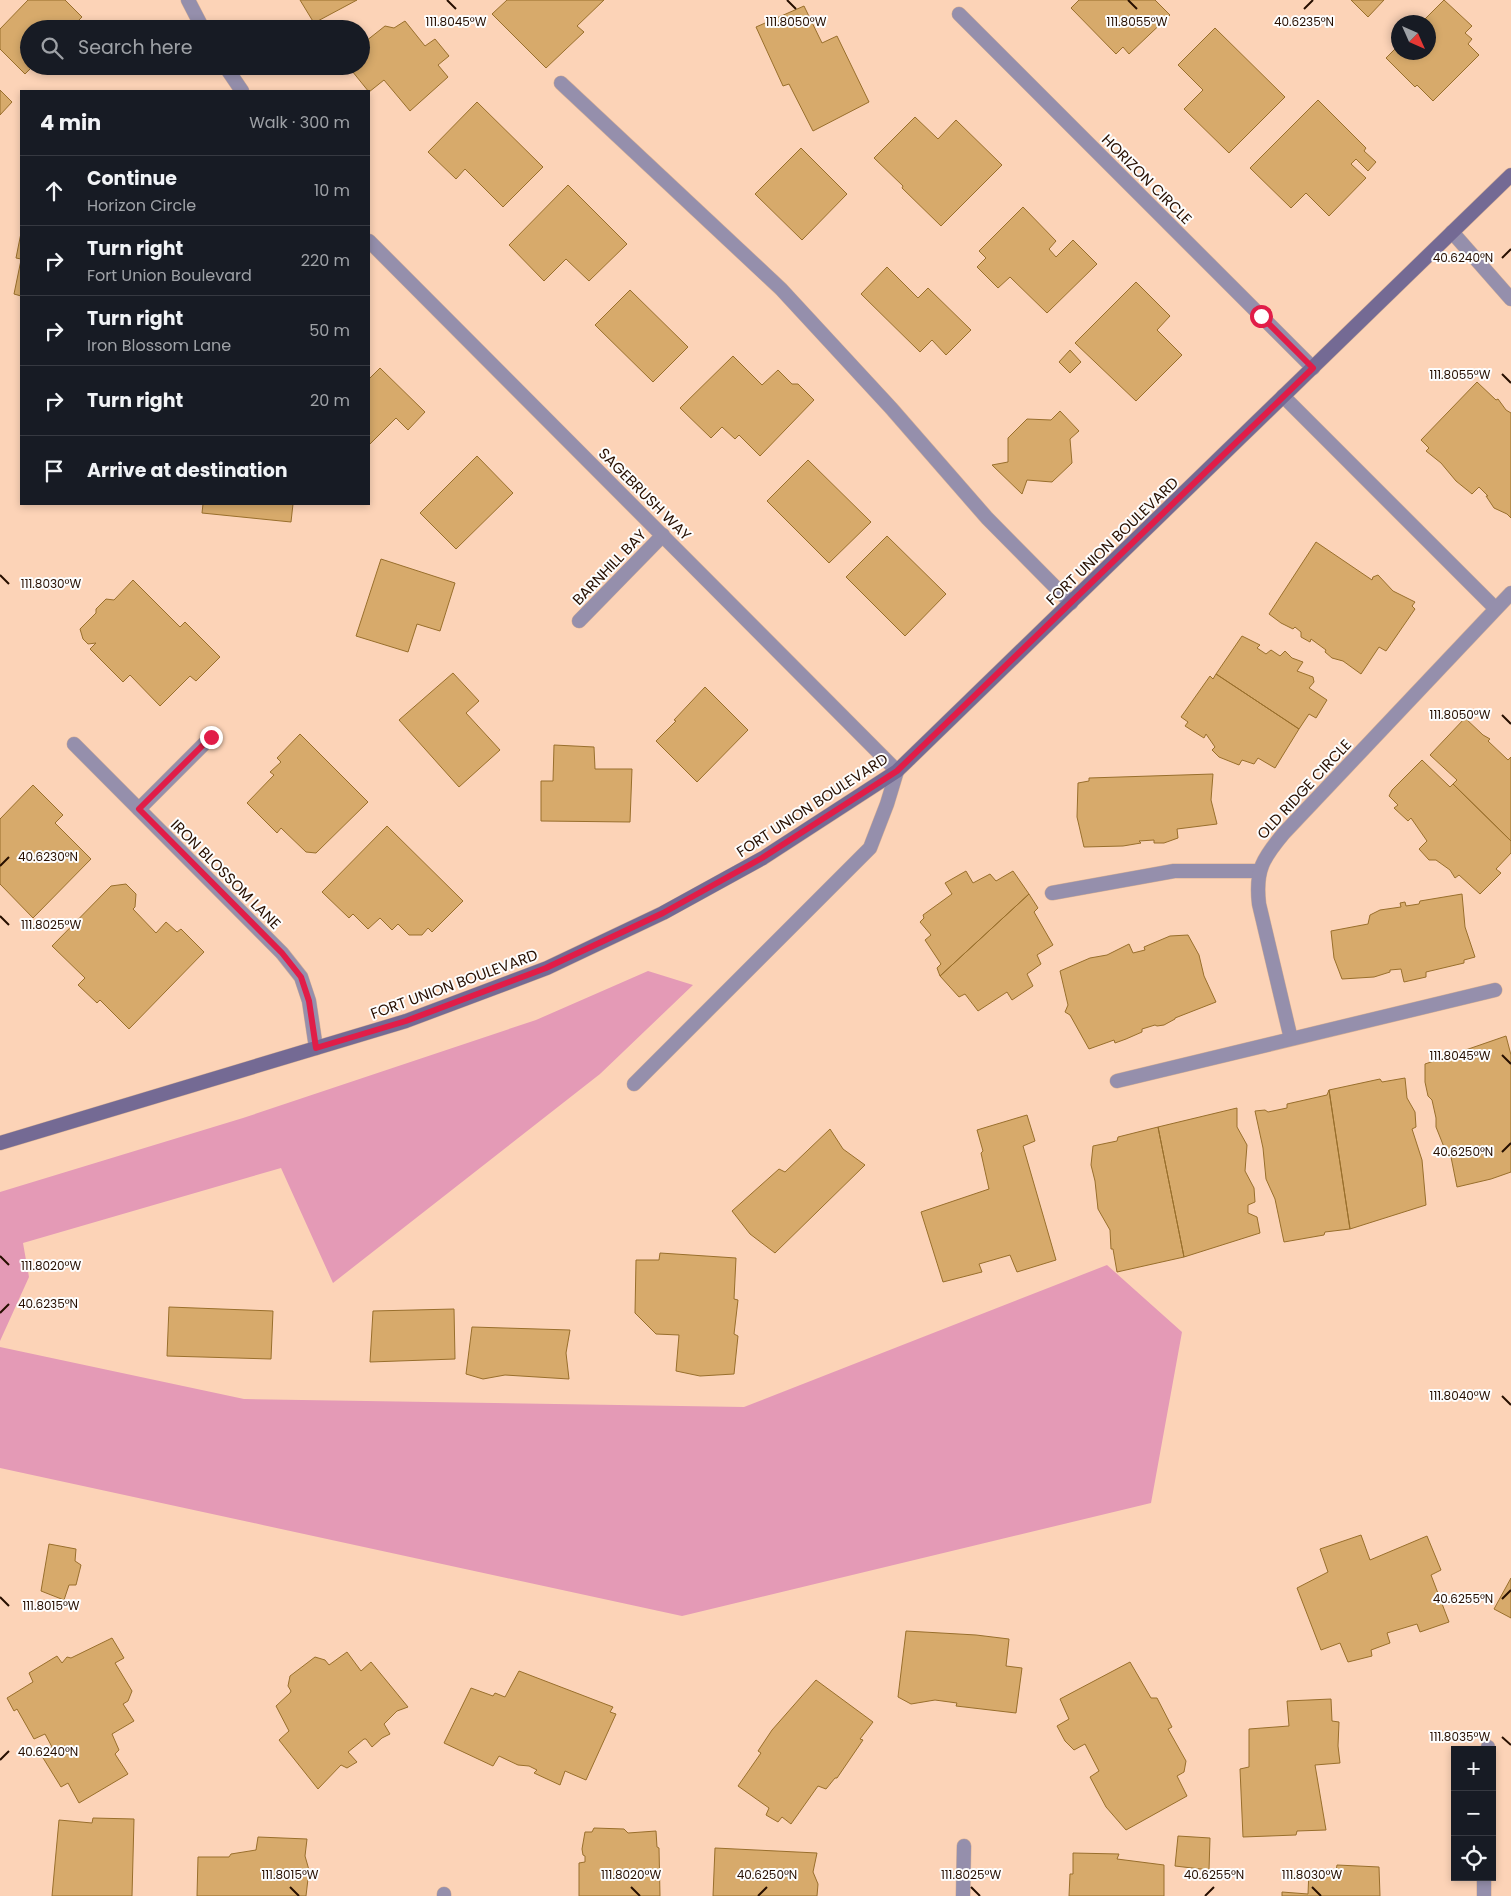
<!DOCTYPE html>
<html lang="en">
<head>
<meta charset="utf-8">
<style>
	body { margin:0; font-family:Poppins,sans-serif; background:#242831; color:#f1f3f6 }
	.controls { position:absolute; right:15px; bottom:15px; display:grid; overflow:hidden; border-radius:0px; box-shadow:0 2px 8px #0003 }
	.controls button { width:45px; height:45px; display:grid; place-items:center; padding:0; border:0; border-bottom:1px solid #363941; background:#171b24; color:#f1f3f6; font:25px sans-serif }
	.compass { position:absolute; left:1391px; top:15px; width:45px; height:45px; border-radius:50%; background:#171b24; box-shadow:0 2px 8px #0003; rotate:135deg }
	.stop { position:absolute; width:15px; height:15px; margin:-11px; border:4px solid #e11d48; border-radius:50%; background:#fff }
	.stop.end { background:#e11d48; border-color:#fff; box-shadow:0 1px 5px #0008 }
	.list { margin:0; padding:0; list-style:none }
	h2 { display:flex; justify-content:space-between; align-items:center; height:65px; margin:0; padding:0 20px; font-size:21px }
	h2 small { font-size:16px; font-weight:400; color:#9ea1a6 }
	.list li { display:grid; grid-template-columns:32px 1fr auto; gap:15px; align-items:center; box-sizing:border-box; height:70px; padding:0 20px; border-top:1px solid #363941 }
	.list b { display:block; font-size:19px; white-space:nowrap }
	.list p { margin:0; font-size:16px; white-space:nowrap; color:#9ea1a6 }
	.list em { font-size:16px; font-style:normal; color:#9ea1a6 }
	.icon { flex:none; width:28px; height:28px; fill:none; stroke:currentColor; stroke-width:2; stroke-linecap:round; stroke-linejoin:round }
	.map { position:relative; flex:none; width:1511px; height:1896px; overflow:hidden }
	.search { position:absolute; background:#171b24; box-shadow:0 2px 8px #0003; left:20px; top:20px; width:350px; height:55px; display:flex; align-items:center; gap:12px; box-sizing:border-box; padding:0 18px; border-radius:28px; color:#9ea1a6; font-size:19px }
	.panel { position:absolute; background:#171b24; box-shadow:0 2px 8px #0003; left:20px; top:90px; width:350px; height:415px; border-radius:0px }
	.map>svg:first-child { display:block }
	.green { fill:#e49ab6 }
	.building { fill:#d7aa6b; stroke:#996f2c }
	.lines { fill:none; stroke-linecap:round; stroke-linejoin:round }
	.service-casing { stroke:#d6b096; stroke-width:15 }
	.minor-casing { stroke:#d6b096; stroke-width:15 }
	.secondary-casing { stroke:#d6b096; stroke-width:15 }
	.service { stroke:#958fac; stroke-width:14 }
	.minor { stroke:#958fac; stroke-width:14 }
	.secondary { stroke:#746a94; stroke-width:14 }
	.route { stroke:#e11d48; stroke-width:6 }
	.ticks { fill:none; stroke:#270f00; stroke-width:2 }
	.labels { text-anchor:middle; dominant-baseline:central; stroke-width:4; stroke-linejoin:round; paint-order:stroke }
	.street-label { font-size:15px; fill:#270f00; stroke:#fdfdfd }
	.ticks-label { font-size:12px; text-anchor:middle; fill:#270f00; stroke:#fdfdfd; stroke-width:4; stroke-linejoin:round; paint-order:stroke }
</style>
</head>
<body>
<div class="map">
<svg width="1511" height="1896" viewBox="0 0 1511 1896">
	<rect width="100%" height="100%" fill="#fcd3b7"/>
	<path class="green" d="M648 971 693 985 600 1074 333 1283 281 1168 23 1243 29 1277 0 1341V1192L243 1118 536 1020Z
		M1107 1265 1182 1332 1151 1503 682 1616 0 1468V1347L244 1399 744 1407Z"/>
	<path class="building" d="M28 0H65L82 17 70 29H29V66H33L25 74 0 49V29Z
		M300 0H357L314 23Z
		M507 0H604L577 26 584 32 546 68 492 14Z
		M1079 0H1155L1170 15 1129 54 1123 47 1116 54 1071 8Z
		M1351 0H1384L1368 17Z
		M1444 0 1472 26 1465 33 1472 39 1468 44 1479 55 1433 101 1417 85 1415 87 1386 58 1398 46V52H1428V22H1422Z
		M804 6 822 43 837 36 869 102 813 131 789 84 783 86 756 27Z
		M405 21 425 46 435 39 449 56 438 65 448 77 410 111 384 80 369 92 348 66H361V45L385 26 394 28Z
		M1215 28 1285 97 1229 153 1184 109 1203 90 1178 65Z
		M0 90 12 102 0 115Z
		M1318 100 1366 148 1364 151 1376 162 1368 171 1356 159 1351 164 1366 178 1329 216 1306 193 1291 208 1250 168Z
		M477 102 543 167 503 207 465 169 456 179 428 152Z
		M915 117 938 139 956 120 1002 165 941 226 902 188 903 186 874 158Z
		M801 148 847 194 802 240 755 194Z
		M568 185 627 244 589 281 566 259 544 281 509 245Z
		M1023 207 1056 241 1049 249 1056 257 1073 240 1097 264 1047 313 1010 277 998 288 977 267 986 258 979 251Z
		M21 233V259L16 258Z
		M21 260V296L14 294Z
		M887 267 918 298 928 288 971 330 946 355 932 340 920 352 861 294Z
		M1136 282 1170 316 1157 330 1182 355 1136 401 1075 343Z
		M630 290 688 347 653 382 595 325Z
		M1070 350 1081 362 1070 373 1059 362Z
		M733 356 762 385 778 370 792 384H798L814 400 760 456 739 435 735 439 722 427 711 438 680 408Z
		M380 368 425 412 408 430 396 418 369 445V379Z
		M1477 382 1496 400 1498 399 1506 410 1511 413V518L1507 514 1494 508 1486 496H1488L1479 487 1472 494 1456 481 1441 463 1426 451 1429 448 1421 440Z
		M1060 411 1079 431 1070 439 1072 463 1052 482 1027 480 1022 494 992 465 1008 462V438L1027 419 1051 420Z
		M477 456 513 493 456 549 420 513Z
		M808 460 871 522 829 563 767 501Z
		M203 504H293L291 522 202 513Z
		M887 536 946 594 905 636 846 577Z
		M1316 542 1372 580 1373 577 1378 575 1393 591 1415 602 1412 606 1415 609 1386 651 1379 647 1361 674 1343 661 1332 658 1325 652 1326 650 1311 639 1310 642 1301 637V632L1295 627 1293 629 1281 623 1269 614Z
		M381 559 455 583 440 631 417 624 408 652 356 636Z
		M133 580 180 627 185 622 220 657 196 681 190 676 160 706 130 675 123 682 90 649 96 643 88 644 83 639 80 629 96 613V609L106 599 114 600Z
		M1242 636 1260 645 1257 648 1266 654 1271 650 1280 656 1285 651 1292 658 1303 662 1297 671 1313 677 1314 682 1309 688 1327 700 1316 718 1309 714 1299 729 1216 674Z
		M453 673 479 701 466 713 500 750 459 787 399 720Z
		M1216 674 1299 729 1275 768 1258 758 1254 764 1242 760 1239 765 1219 757 1212 750 1215 747 1206 734 1204 738 1185 726 1188 722 1181 717 1210 676 1213 679Z
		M705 687 748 730 697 782 656 741 676 721 674 720Z
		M1465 718 1483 735 1490 739 1488 741 1508 760 1511 757V841L1453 784 1457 780 1430 755Z
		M300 734 368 802 316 853 306 852 281 828 277 833 247 803 274 775 270 772 281 762 277 758Z
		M554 745 594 747 595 769H632L630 822 541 821V781H553Z
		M1422 760 1450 787 1453 784 1511 841V853L1496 869 1501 873 1480 894 1459 875 1455 878 1450 870 1436 860H1429L1419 849 1427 841 1411 818 1408 821 1394 808 1398 805 1389 796 1392 790Z
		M1213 774 1211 800 1217 824 1177 829 1178 838 1164 843H1154V840L1139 841 1141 843 1123 846 1084 847 1077 817 1078 783 1089 781V778Z
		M33 785 63 815 55 823 91 859 33 918 0 884V819Z
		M387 826 463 901 432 932 428 928 422 935H409L398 924 392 930 380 918 368 929 353 914 349 918 322 892Z
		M966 871 973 883 990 874 996 881 1013 871 1029 894 940 976 937 968 941 964 925 940 931 935 920 922 924 918 923 915 952 894 945 883Z
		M126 884 136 894 135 907 133 909 156 933 166 922 177 932 181 929 204 952 129 1029 100 1000 97 1003 78 985 85 978 52 946 111 886Z
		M1029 894 1038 908 1034 912 1053 945 1037 955 1041 964 1027 974 1033 986 1012 1000 1007 992 978 1011 965 994 959 997 940 976Z
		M1462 894 1465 927 1475 957 1464 960V963L1426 972V977L1404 982 1401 969 1390 970V972L1374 977 1342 979 1334 958 1331 931 1368 924 1370 915 1380 910 1401 907 1400 903 1405 902 1406 906 1419 904 1420 901Z
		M1188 935 1199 955 1204 976 1216 1002 1175 1018V1019L1164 1025 1157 1026 1155 1025 1142 1029V1032L1126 1039 1115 1043 1114 1040 1089 1049 1070 1015 1065 1012 1068 1005 1060 971 1090 958 1107 955 1129 944 1133 953 1145 950 1144 947 1170 936Z
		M1506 1036 1511 1055V1172L1491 1179 1457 1187 1451 1157H1448L1436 1127V1118L1432 1100 1428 1096 1425 1082V1064Z
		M1405 1078 1407 1098 1415 1112 1416 1127 1412 1129 1422 1160 1426 1205 1350 1229 1329 1090 1380 1079 1382 1082Z
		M1329 1090 1350 1229 1325 1232 1324 1235 1284 1242 1275 1199 1266 1179 1263 1148 1255 1111 1265 1110 1268 1112 1287 1108V1104L1327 1095Z
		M1237 1108V1127L1247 1145 1245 1171 1254 1188 1255 1202 1248 1205V1213L1257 1217 1260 1233 1184 1257 1158 1127Z
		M1027 1115 1035 1141 1023 1146 1056 1260 1017 1272 1010 1255 979 1264 982 1272 943 1282 921 1212 989 1189 981 1153 983 1151 977 1130Z
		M1158 1127 1184 1257 1117 1272 1113 1249H1111L1110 1230 1098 1209 1095 1181 1091 1165 1093 1146 1117 1141 1118 1137Z
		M830 1129 843 1149 865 1165 775 1253 750 1234 732 1211 779 1169 785 1172Z
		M660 1253 736 1258 734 1299 738 1300 734 1334 738 1336 734 1374 700 1376 676 1371 679 1335 656 1334 635 1313 636 1260H659Z
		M169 1307 273 1311 271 1359 167 1356Z
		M454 1309 455 1359 370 1362 373 1311Z
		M472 1327 570 1330 566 1353 569 1379 505 1375 483 1379 466 1374Z
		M1361 1535 1370 1560 1427 1536 1441 1570 1431 1575 1449 1622 1420 1632 1417 1624 1387 1633 1390 1643 1371 1650 1372 1656 1348 1662 1340 1643 1321 1650 1297 1588 1328 1572 1320 1549Z
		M49 1544 76 1549 75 1561 81 1565 76 1585H69L64 1600 41 1591Z
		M1511 1578V1618L1494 1609Z
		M906 1631 976 1635 1009 1639 1006 1666 1022 1668 1016 1713 956 1706 957 1703 935 1700 911 1704 898 1697Z
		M112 1638 124 1658 115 1663 132 1691 128 1701 123 1704 134 1721 112 1734 119 1750 115 1754 128 1774 79 1803 68 1783 61 1787 40 1753 52 1747 45 1734 34 1739 17 1709 14 1711 7 1698 33 1682 29 1673 57 1656 62 1663 67 1657 71 1658Z
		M347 1652 361 1671 371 1662 408 1707 397 1711 384 1724 390 1734 382 1738 372 1747 366 1739H364L348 1752 357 1762 347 1768 341 1765 318 1789 279 1740 289 1731 276 1706 290 1693 291 1691 288 1686 290 1676 315 1657 325 1660 329 1665Z
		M1130 1662 1151 1698H1157L1172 1727 1168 1729 1186 1761 1184 1772 1177 1776 1187 1796 1126 1830 1106 1807 1090 1777 1099 1771 1085 1744 1074 1750 1065 1741 1057 1726 1069 1719 1060 1699Z
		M519 1671 613 1707 610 1712 616 1714 586 1780 565 1771 560 1785 534 1773 537 1770 529 1766 518 1765 499 1756 493 1766 444 1743 471 1688 493 1696 495 1693 505 1697Z
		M816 1680 873 1722 860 1739 863 1740 837 1778H835L826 1789 818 1786 791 1824 782 1817 778 1822 766 1815 769 1808 738 1786 761 1753 758 1751 772 1730Z
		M1331 1699 1332 1721 1339 1722 1338 1746 1340 1763 1315 1765 1326 1830 1297 1831 1296 1835 1243 1837 1240 1769 1249 1767V1729L1289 1726 1287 1701Z
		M93 1818 134 1819 132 1896H52L59 1820 92 1823Z
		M594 1828 624 1829 628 1833 656 1831 657 1847 659 1848 660 1896H579V1863L585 1862V1856L583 1855 582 1849 585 1832H592Z
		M1178 1836 1210 1838 1209 1870 1175 1866Z
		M258 1837 307 1839 305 1856 309 1870 306 1896H197L198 1857H229L231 1854 256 1850Z
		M715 1848 817 1853 813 1872 818 1884 817 1896H713Z
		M1073 1853 1119 1854 1117 1859 1164 1865V1896H1069L1070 1874H1073Z
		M1337 1865 1379 1867 1380 1896H1282V1892L1308 1894 1309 1870 1336 1871Z"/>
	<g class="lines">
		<defs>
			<path id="service" d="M561 83 781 289 891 408 987 518 1071 603
				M1452 232 1511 299
				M139 809 211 737
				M1052 893 1174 871H1259
				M634 1084 870 848 887 804 897 771"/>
			<path id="minor" d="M188 0 203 29
				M959 14 1313 368
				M225 66 242 91
				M369 241 897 771
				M1283 396 1496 609
				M579 621 663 535
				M74 744 282 953 301 977 309 1001 316 1048
				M1291 1039 1259 904C1255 870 1263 858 1284 833L1511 593
				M1117 1081 1495 990
				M1488 1750V1747
				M444 1896V1894
				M963 1896 964 1846
				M1484 1896V1877"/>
			<path id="secondary" d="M0 1143 406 1021 547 968 663 913 763 858 897 771 1511 175"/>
		</defs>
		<use href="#service" class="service-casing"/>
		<use href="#minor" class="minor-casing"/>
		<use href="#secondary" class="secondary-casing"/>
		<use href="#service" class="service"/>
		<use href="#minor" class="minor"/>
		<use href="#secondary" class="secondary"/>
	</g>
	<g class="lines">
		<path class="route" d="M211 737 139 809 282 953 301 977 309 1001 316 1048 406 1021 546 968 663 913 762 858 897 771 1313 368 1261 316"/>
	</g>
	<path class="ticks" d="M447 0 456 9M787 0 796 9M1128 0 1137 9M1304 9 1313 0M1502 258 1511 249M1502 374 1511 383M0 575 9 584M1502 715 1511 724M0 866 9 857M0 916 9 925M1502 1055 1511 1064M1502 1152 1511 1143M0 1256 9 1265M0 1313 9 1304M1502 1396 1511 1405M0 1597 9 1606M1502 1599 1511 1590M1502 1737 1511 1745M0 1760 9 1751M290 1887 299 1896M631 1887 640 1896M971 1887 980 1896M1312 1887 1321 1896M758 1896 767 1887M1205 1896 1214 1887"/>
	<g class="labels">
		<g class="street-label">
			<text transform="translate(1147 179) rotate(45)">HORIZON CIRCLE</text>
			<text transform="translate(645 494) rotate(45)">SAGEBRUSH WAY</text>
			<text transform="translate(1112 541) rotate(-44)">FORT UNION BOULEVARD</text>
			<text transform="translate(609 567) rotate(-46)">BARNHILL BAY</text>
			<text transform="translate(1304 789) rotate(-47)">OLD RIDGE CIRCLE</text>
			<text transform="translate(812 805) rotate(-33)">FORT UNION BOULEVARD</text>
			<text transform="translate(226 874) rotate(45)">IRON BLOSSOM LANE</text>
			<text transform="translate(454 984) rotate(-20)">FORT UNION BOULEVARD</text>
		</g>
	</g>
	<g class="ticks-label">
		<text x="456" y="26">111.8045°W</text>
		<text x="796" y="26">111.8050°W</text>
		<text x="1137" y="26">111.8055°W</text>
		<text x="1304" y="26">40.6235°N</text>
		<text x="1463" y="262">40.6240°N</text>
		<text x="1460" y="379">111.8055°W</text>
		<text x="51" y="588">111.8030°W</text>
		<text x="1460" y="719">111.8050°W</text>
		<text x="48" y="861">40.6230°N</text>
		<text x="51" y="929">111.8025°W</text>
		<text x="1460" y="1060">111.8045°W</text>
		<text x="1463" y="1156">40.6250°N</text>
		<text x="51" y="1270">111.8020°W</text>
		<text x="48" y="1308">40.6235°N</text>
		<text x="1460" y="1400">111.8040°W</text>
		<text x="1463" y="1603">40.6255°N</text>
		<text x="51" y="1610">111.8015°W</text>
		<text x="1460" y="1741">111.8035°W</text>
		<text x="48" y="1756">40.6240°N</text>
		<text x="290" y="1879">111.8015°W</text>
		<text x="631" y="1879">111.8020°W</text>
		<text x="767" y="1879">40.6250°N</text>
		<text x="971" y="1879">111.8025°W</text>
		<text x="1214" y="1879">40.6255°N</text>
		<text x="1312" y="1879">111.8030°W</text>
	</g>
</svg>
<div class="controls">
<button>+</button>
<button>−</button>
<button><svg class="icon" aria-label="locate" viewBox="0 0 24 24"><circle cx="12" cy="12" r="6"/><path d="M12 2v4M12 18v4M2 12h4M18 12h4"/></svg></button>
</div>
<svg class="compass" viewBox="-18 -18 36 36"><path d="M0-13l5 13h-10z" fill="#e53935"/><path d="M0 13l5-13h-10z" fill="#9ea1a6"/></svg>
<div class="stop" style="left:1261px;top:316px"></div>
<div class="stop end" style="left:211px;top:737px"></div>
<div class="search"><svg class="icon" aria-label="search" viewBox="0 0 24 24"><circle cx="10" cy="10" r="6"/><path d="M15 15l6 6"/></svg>Search here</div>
<section class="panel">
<h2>4 min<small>Walk · 300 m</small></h2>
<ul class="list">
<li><svg class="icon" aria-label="ahead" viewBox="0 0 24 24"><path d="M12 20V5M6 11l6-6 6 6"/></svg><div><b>Continue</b><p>Horizon Circle</p></div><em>10 m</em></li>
<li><svg class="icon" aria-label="right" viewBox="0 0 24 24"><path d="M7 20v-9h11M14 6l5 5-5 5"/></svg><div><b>Turn right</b><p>Fort Union Boulevard</p></div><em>220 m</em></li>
<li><svg class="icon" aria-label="right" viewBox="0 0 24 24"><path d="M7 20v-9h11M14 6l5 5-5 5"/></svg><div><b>Turn right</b><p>Iron Blossom Lane</p></div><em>50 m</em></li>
<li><svg class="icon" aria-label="right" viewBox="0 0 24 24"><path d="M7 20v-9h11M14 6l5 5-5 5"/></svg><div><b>Turn right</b></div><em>20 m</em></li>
<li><svg class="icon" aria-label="arrive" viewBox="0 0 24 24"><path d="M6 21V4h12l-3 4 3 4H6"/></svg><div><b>Arrive at destination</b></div></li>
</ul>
</section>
</div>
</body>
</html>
